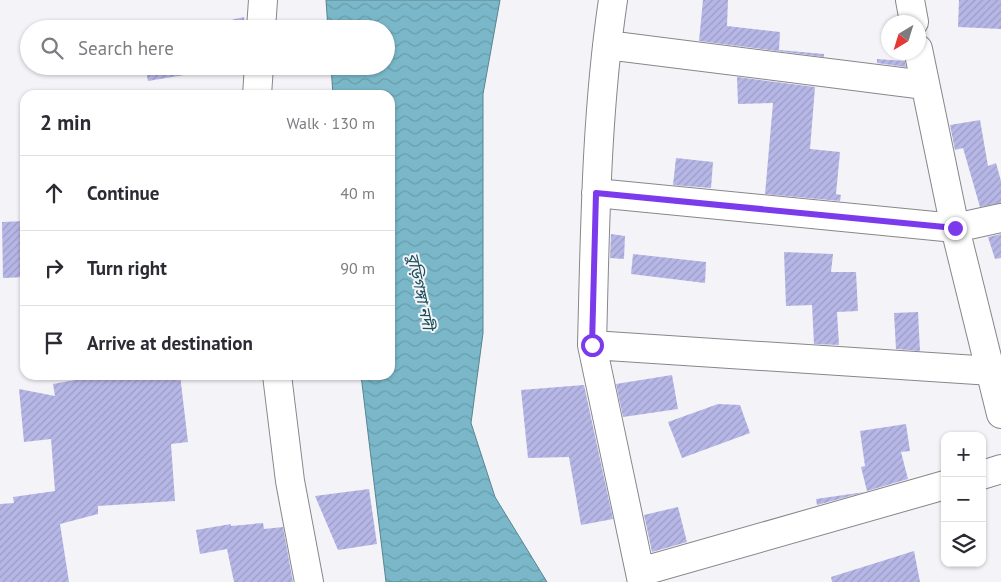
<!DOCTYPE html>
<html lang="en">
<head>
<meta charset="utf-8">
<style>
	body { margin:0; font-family:"PT Sans","Noto Sans Bengali",sans-serif; background:#f2f2f3; color:#2b2b33 }
	.controls { position:absolute; right:15px; bottom:15px; display:grid; overflow:hidden; border-radius:10px; box-shadow:0 1px 4px #0004 }
	.controls button { width:45px; height:45px; display:grid; place-items:center; padding:0; border:0; border-bottom:1px solid #e1e1e2; background:#fff; color:#2b2b33; font:25px sans-serif }
	.compass { position:absolute; left:881px; top:15px; width:45px; height:45px; border-radius:50%; background:#fff; box-shadow:0 1px 4px #0004; rotate:218deg }
	.stop { position:absolute; width:15px; height:15px; margin:-11px; border:4px solid #7c3aed; border-radius:50%; background:#fff }
	.stop.end { background:#7c3aed; border-color:#fff; box-shadow:0 1px 5px #0008 }
	.list { margin:0; padding:0; list-style:none }
	h2 { display:flex; justify-content:space-between; align-items:center; height:65px; margin:0; padding:0 20px; font-size:21px }
	h2 small { font-size:16px; font-weight:400; color:#7c7c81 }
	.list li { display:grid; grid-template-columns:32px 1fr auto; gap:15px; align-items:center; box-sizing:border-box; height:75px; padding:0 20px; border-top:1px solid #e1e1e2 }
	.list b { display:block; font-size:19px; white-space:nowrap }
	.list em { font-size:16px; font-style:normal; color:#7c7c81 }
	.icon { flex:none; width:28px; height:28px; fill:none; stroke:currentColor; stroke-width:2; stroke-linecap:round; stroke-linejoin:round }
	.map { position:relative; flex:none; width:1001px; height:582px; overflow:hidden }
	.search { position:absolute; background:#fff; box-shadow:0 1px 4px #0004; left:20px; top:20px; width:375px; height:55px; display:flex; align-items:center; gap:12px; box-sizing:border-box; padding:0 18px; border-radius:28px; color:#7c7c81; font-size:19px }
	.panel { position:absolute; background:#fff; box-shadow:0 1px 4px #0004; left:20px; top:90px; width:375px; height:290px; border-radius:15px }
	.map>svg:first-child { display:block }
	.water { fill:url(#water-waves); stroke:#598491 }
	.building { fill:url(#building-hatch) }
	.lines { fill:none; stroke-linecap:round; stroke-linejoin:round }
	.minor-casing { stroke:#87878b; stroke-width:30 }
	.minor { stroke:#fff; stroke-width:28 }
	.route { stroke:#7c3aed; stroke-width:6 }
	.labels { text-anchor:middle; dominant-baseline:central; stroke-width:4; stroke-linejoin:round; paint-order:stroke }
	.water-label { font-size:16px; font-style:italic; fill:#184d5a; stroke:#f3f3f8 }
</style>
</head>
<body>
<div class="map">
<svg width="1001" height="582" viewBox="0 0 1001 582">
	<defs>
		<pattern id="water-waves" width="16" height="10" patternUnits="userSpaceOnUse" patternTransform="scale(1.25)"><rect width="16" height="10" fill="#7ab8c9"/><path d="M0 5q4-4 8 0t8 0" fill="none" stroke="#689dab"/></pattern>
		<pattern id="building-hatch" width="6" height="6" patternUnits="userSpaceOnUse" patternTransform="scale(1.25)"><rect width="6" height="6" fill="#b7b7e7"/><path d="M-1 1l2-2M0 6l6-6M5 7l2-2" fill="none" stroke="#9c9cc5"/></pattern>
	</defs>
	<rect width="100%" height="100%" fill="#f3f3f8"/>
	<path class="water" d="M326 0H500L483 94V333L471 423 495 497 547 582H386L361 375H390V95H333L331 66H386V29H328Z"/>
	<path class="building" d="M703 0H728L727 26 780 32 779 50 824 54V57L699 41Z
		M959 0H1001V29L958 27Z
		M244 17 246 29H192Z
		M132 23V29H86V25Z
		M877 59 905 61 906 67 877 63Z
		M145 66H199L189 69 190 74 148 81Z
		M737 77 815 87 810 149 840 152 836 194 841 195 840 201 765 194 773 103 738 104Z
		M980 120 988 166 996 163 1001 181V203L980 207 963 148 955 150 950 125Z
		M676 158 713 162 711 188 673 185Z
		M25 221V277L3 278 2 222Z
		M611 234 625 236 624 259 610 258Z
		M1001 234V258L995 259 988 237Z
		M784 252 833 254 831 272H856L858 311 837 312 839 345 814 344 812 305 786 306Z
		M633 254 706 262 705 283 631 274Z
		M918 312 920 351 896 349 894 313Z
		M104 375H180L188 442 171 444 175 501 98 506V514L60 524 69 582H0V504L14 503 13 497 55 491 51 439 24 442 19 389 55 396 53 384Z
		M672 375 678 409 623 417 616 384Z
		M584 385 613 519 581 525 569 457 528 458 521 390Z
		M718 404 740 405 750 433 682 458 668 422Z
		M906 424 910 451 901 452 908 479 867 491 861 467 865 466 860 431Z
		M369 489 377 544 338 550 315 496Z
		M865 492 817 505 816 499Z
		M678 507 687 542 652 552 644 515Z
		M263 523 264 529 283 527 293 582H234L227 549 200 554 196 530 231 524V526Z
		M914 551 920 582H832L831 577Z"/>
	<g class="lines">
		<defs>
			<path id="minor" d="M613 0C596 114 595 230 592 345L992 371
				M910 0 914 22
				M261 29 263 0
				M607 45 925 85
				M918 49 955 228 1001 414
				M257 95 259 66
				M596 193 955 228 1001 218
				M592 345 642 582
				M277 375 290 481 309 582
				M982 475 1001 469
				M640 572 945 485"/>
		</defs>
		<use href="#minor" class="minor-casing"/>
		<use href="#minor" class="minor"/>
	</g>
	<g class="lines">
		<path class="route" d="M592 345 596 193 955 228"/>
	</g>
	<g class="labels">
		<g class="water-label">
			<text transform="translate(421 291) rotate(78)">বুড়িগঙ্গা নদী</text>
		</g>
	</g>
</svg>
<div class="controls">
<button>+</button>
<button>−</button>
<button><svg class="icon" aria-label="layers" viewBox="0 0 24 24"><path d="M12 4l9 5-9 5-9-5zM3 14l9 5 9-5"/></svg></button>
</div>
<svg class="compass" viewBox="-18 -18 36 36"><path d="M0-13l5 13h-10z" fill="#e53935"/><path d="M0 13l5-13h-10z" fill="#7c7c81"/></svg>
<div class="stop" style="left:592px;top:345px"></div>
<div class="stop end" style="left:955px;top:228px"></div>
<div class="search"><svg class="icon" aria-label="search" viewBox="0 0 24 24"><circle cx="10" cy="10" r="6"/><path d="M15 15l6 6"/></svg>Search here</div>
<section class="panel">
<h2>2 min<small>Walk · 130 m</small></h2>
<ul class="list">
<li><svg class="icon" aria-label="ahead" viewBox="0 0 24 24"><path d="M12 20V5M6 11l6-6 6 6"/></svg><div><b>Continue</b></div><em>40 m</em></li>
<li><svg class="icon" aria-label="right" viewBox="0 0 24 24"><path d="M7 20v-9h11M14 6l5 5-5 5"/></svg><div><b>Turn right</b></div><em>90 m</em></li>
<li><svg class="icon" aria-label="arrive" viewBox="0 0 24 24"><path d="M6 21V4h12l-3 4 3 4H6"/></svg><div><b>Arrive at destination</b></div></li>
</ul>
</section>
</div>
</body>
</html>
